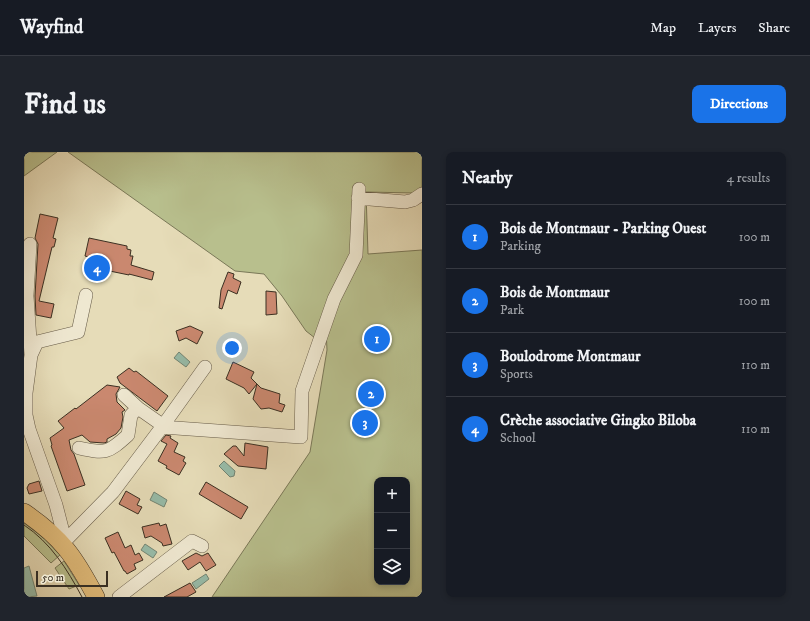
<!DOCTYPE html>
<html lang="en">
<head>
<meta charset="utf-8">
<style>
	body { margin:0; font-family:"IM FELL DW Pica",serif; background:#20242c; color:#f1f3f6 }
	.controls { position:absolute; right:12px; bottom:12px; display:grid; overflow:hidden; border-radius:8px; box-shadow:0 2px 6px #0003 }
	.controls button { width:36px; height:36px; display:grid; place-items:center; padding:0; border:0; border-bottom:1px solid #363941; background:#171b24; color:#f1f3f6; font:20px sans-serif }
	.scale { position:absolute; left:12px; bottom:10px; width:72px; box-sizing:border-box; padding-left:4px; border:2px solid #3b3022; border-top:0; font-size:11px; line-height:14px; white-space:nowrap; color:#3b3022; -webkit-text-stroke:3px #efe8d1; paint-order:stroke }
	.you { position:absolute; left:208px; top:196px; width:14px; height:14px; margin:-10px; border:3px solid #fff; border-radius:50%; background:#1a73e8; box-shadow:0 0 0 6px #1a73e833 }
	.badge { display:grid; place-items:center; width:26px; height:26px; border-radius:50%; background:#1a73e8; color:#fff; font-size:13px; font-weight:700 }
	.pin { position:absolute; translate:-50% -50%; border:2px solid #fff; box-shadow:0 1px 4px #0006 }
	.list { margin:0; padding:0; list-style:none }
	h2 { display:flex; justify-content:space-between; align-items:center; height:52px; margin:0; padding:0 16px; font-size:17px }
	h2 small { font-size:13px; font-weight:400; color:#9ea1a6 }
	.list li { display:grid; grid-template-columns:26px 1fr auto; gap:12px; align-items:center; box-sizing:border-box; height:64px; padding:0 16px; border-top:1px solid #363941 }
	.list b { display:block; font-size:15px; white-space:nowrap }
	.list p { margin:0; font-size:13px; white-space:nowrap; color:#9ea1a6 }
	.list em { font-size:13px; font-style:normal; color:#9ea1a6 }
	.icon { flex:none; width:22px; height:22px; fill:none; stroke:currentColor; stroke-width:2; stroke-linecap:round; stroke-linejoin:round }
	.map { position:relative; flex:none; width:398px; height:445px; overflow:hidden; border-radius:8px }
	header { display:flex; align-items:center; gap:24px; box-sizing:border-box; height:56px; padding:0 20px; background:#171b24; border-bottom:1px solid #363941 }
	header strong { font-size:19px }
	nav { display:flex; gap:22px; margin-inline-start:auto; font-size:14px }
	.intro { display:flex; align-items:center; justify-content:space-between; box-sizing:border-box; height:96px; padding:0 24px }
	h1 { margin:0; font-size:28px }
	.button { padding:10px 18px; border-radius:8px; background:#1a73e8; color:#fff; font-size:14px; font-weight:700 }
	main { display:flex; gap:24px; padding:0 24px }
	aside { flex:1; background:#171b24; border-radius:8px; box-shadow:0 2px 6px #0003 }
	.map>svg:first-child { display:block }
	.green { fill:#b8bf8d; stroke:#7a7858; fill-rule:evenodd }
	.water { fill:#97bca9; stroke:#728473 }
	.building { fill:#ca886f; stroke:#3b3022 }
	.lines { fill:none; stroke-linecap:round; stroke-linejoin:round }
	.minor-casing { stroke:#665b48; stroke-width:14 }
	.major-casing { stroke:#3b3022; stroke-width:18 }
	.minor { stroke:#efe8d1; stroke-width:13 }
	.major { stroke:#e3be7c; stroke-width:17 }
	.tram { stroke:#3b3022; stroke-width:1 }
</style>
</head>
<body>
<header>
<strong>Wayfind</strong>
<nav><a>Map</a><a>Layers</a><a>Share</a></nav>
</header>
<div class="intro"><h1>Find us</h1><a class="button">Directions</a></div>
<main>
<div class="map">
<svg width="398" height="445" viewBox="0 0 398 445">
	<rect width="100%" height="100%" fill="#e6dcb8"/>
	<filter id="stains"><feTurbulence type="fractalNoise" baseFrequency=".005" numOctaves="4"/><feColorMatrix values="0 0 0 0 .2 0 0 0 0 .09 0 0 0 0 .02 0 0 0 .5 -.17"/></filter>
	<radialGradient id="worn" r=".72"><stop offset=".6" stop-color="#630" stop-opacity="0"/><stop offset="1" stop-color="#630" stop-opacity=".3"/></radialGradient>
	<path class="green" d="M0 0H33L0 24Z
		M44 0H398V35L389 41 342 40 344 102 398 98V445H188L286 300 303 198 302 177 300 193 282 179 258 144 240 122 211 119ZM353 328H383V430H353Z
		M0 371 21 387 36 403 27 411 0 384Z
		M40 409 55 433 45 437 31 416Z"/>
	<path class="water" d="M155 200 166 210 162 215 150 206Z
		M200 309 211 319 210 324 206 325 195 314Z
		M130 340 143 348 140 355 126 348Z
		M121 392 133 400 129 406 117 398Z
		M5 414 13 444 2 445 0 438V416Z
		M182 422 185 427 172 437 168 431Z"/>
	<path class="building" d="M16 62 34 66 29 86 32 87 30 95H28L15 149 30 152 27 166 12 163 11 144 14 92 11 86Z
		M65 86 103 94V97L107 98 106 104H109L107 113 130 120 128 128 105 122V123L76 117 74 128 63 126 68 106 61 104Z
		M204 120 210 122 209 126 217 130 213 142 204 138 198 157 195 156 197 138Z
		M242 139 252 140 253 162 242 163Z
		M166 174 179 180 173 192 162 186 155 189 152 179Z
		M209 210 230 220 227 226 237 236 256 242 255 251 261 253 258 260 245 256 237 257 229 247 233 232 225 242 220 236 202 227Z
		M105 216 110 220 112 219 144 244 133 259 96 231 93 225Z
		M83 233 96 235 92 242 93 250 101 258 98 260 99 265 97 276 92 282 83 287V290L80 291 66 290 58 283 45 288 47 298 50 302 61 333 43 339 27 294 28 293 26 286 40 276 34 269 51 256 52 257Z
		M142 283 147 284 146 286 154 291 150 300 161 305 159 309 162 311 155 323 142 316 143 314 134 309 143 292 137 289Z
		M221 291 244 295 242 317 214 314 200 302 209 294H212L220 304Z
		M15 329 18 339 5 342 3 336 5 332Z
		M182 330 224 355 217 367 175 342Z
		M102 339 116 347 113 353 118 355 114 362 95 352Z
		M135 371 136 374 142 372 148 392 139 394 138 391 127 384 121 386 118 375Z
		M94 380 101 396 107 393 111 403 115 401 119 408 110 412 112 417 103 422 101 419H100L90 400 88 401 81 386Z
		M172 401 178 404 184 401 192 413 182 419 176 410 164 418 158 409Z
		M166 431 172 440 163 445H140Z"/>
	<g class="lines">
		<defs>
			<path id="minor" d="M334 46 381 50 389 48 398 42
				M6 92 3 144 7 203 2 241V263L5 277 32 353 41 388
				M7 203 13 190 54 180 62 143
				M100 243 114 256
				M55 296C82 302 84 301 104 283L107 263 114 256 134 270 138 275 181 215
				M38 392 89 340 138 275 277 285 278 239 310 147 332 103 335 37
				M95 445 168 389 178 394"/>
			<path id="major" d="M0 360C38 386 51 405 72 445"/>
		</defs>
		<use href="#minor" class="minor-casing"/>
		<use href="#major" class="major-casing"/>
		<use href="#minor" class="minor"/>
		<use href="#major" class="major"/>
		<path class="tram" d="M0 373C27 391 43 417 58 445"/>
	</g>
	<rect width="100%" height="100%" filter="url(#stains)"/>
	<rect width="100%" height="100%" fill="url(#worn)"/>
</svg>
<div class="controls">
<button>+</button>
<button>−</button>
<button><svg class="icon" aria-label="layers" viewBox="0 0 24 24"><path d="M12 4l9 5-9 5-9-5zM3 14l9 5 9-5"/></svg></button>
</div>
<div class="scale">50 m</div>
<div class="you"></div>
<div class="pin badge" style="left:353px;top:187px">1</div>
<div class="pin badge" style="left:347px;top:242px">2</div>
<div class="pin badge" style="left:341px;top:271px">3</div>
<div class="pin badge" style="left:73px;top:116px">4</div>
</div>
<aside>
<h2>Nearby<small>4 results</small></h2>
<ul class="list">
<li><span class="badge">1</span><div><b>Bois de Montmaur - Parking Ouest</b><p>Parking</p></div><em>100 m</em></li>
<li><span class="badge">2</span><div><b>Bois de Montmaur</b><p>Park</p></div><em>100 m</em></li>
<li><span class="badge">3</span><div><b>Boulodrome Montmaur</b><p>Sports</p></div><em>110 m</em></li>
<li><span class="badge">4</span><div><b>Crèche associative Gingko Biloba</b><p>School</p></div><em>110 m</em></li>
</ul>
</aside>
</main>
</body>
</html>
